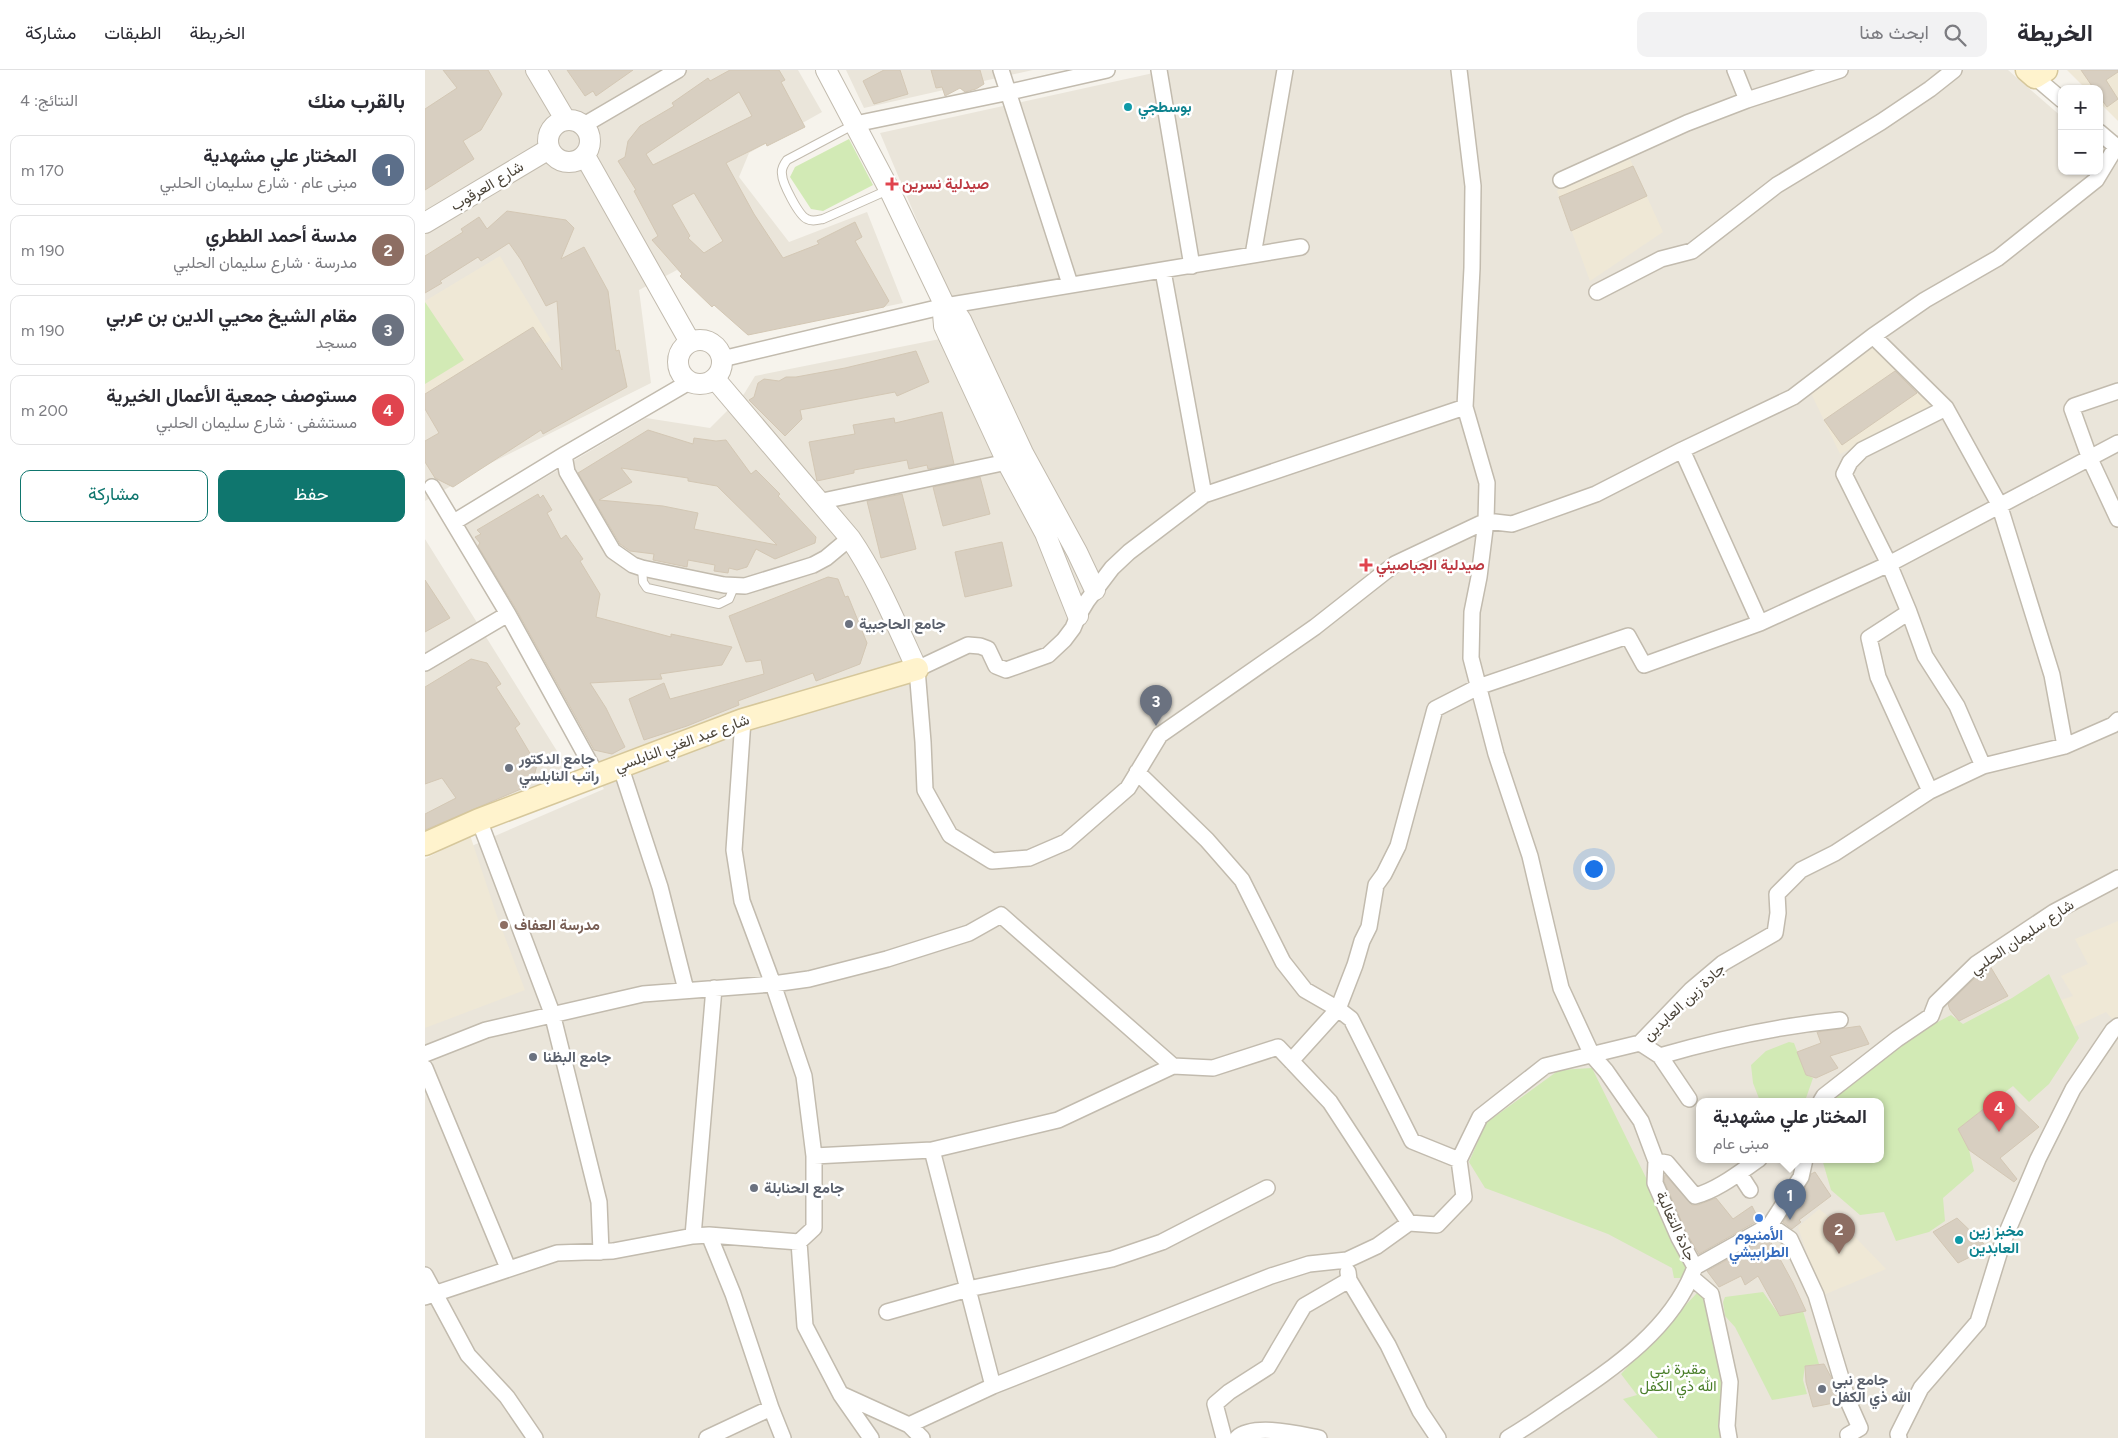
<!DOCTYPE html>
<html lang="ar">
<head>
<meta charset="utf-8">
<style>
	body { margin:0; font-family:Figtree,Vazirmatn,sans-serif; background:#f2f2f3; color:#2b2b33; direction:rtl }
	.controls { position:absolute; right:15px; top:15px; display:grid; overflow:hidden; border-radius:10px; box-shadow:0 1px 4px #0004 }
	.controls button { width:45px; height:45px; display:grid; place-items:center; padding:0; border:0; border-bottom:1px solid #e1e1e2; background:#fff; color:#2b2b33; font:25px sans-serif }
	.you { position:absolute; left:1168px; top:798px; width:18px; height:18px; margin:-12px; border:4px solid #fff; border-radius:50%; background:#1a73e8; box-shadow:0 0 0 8px #1a73e833 }
	.badge { display:grid; place-items:center; width:32px; height:32px; border-radius:50%; background:#0f766e; color:#fff; font-size:16px; font-weight:700 }
	.pin { position:absolute; translate:-50% -41px; filter:drop-shadow(0 1px 2px #0008) }
	.pin::after { content:''; position:absolute; top:26px; width:18px; height:15px; background:inherit; clip-path:polygon(0 0,100% 0,50% 100%) }
	.popup { position:absolute; left:1271px; top:1028px; width:188px; height:65px; box-sizing:border-box; display:grid; place-content:center; border-radius:10px; background:#fff; filter:drop-shadow(0 1px 4px #0005); font-size:16px; white-space:nowrap; color:#7c7c81 }
	.popup b { font-size:19px; color:#2b2b33 }
	.popup::after { content:''; position:absolute; left:50%; top:100%; margin-left:-10px; border:10px solid transparent; border-top-color:#fff }
	.list { margin:0; padding:0; list-style:none }
	h2 { display:flex; justify-content:space-between; align-items:center; height:65px; margin:0; padding:0 20px; font-size:21px }
	h2 small { font-size:16px; font-weight:400; color:#7c7c81 }
	.list li { display:grid; grid-template-columns:32px 1fr auto; gap:15px; align-items:center; box-sizing:border-box; height:70px; margin:0 10px 10px; padding:0 10px; border:1px solid #e1e1e2; border-radius:10px }
	.list b { display:block; font-size:19px; white-space:nowrap }
	.list p { margin:0; font-size:16px; white-space:nowrap; color:#7c7c81 }
	.list em { font-size:16px; font-style:normal; color:#7c7c81 }
	.actions { display:flex; gap:10px; padding:15px 20px }
	.actions a { flex:1; padding:11px 0; border:1px solid #0f766e; border-radius:10px; text-align:center; font-size:18px; color:#0f766e }
	.actions .main { background:#0f766e; color:#fff }
	.icon { flex:none; width:28px; height:28px; fill:none; stroke:currentColor; stroke-width:2; stroke-linecap:round; stroke-linejoin:round }
	.map { position:relative; flex:none; width:1693px; height:1368px; overflow:hidden; direction:ltr }
	header { display:flex; align-items:center; gap:30px; box-sizing:border-box; height:70px; padding:0 25px; background:#fff; border-bottom:1px solid #e1e1e2 }
	header strong { font-size:24px }
	nav { display:flex; gap:28px; margin-inline-start:auto; font-size:18px }
	.search { width:350px; height:45px; background:#f2f2f3; display:flex; align-items:center; gap:12px; box-sizing:border-box; padding:0 18px; border-radius:10px; color:#7c7c81; font-size:19px }
	main { display:flex }
	aside { flex:1; background:#fff }
	.map>svg:first-child { display:block }
	.residential { fill:#eae5da; fill-rule:evenodd }
	.education { fill:#efe8d6 }
	.green { fill:#d2eab5 }
	.building { fill:#d8cfc1; stroke:#d3c7b4; fill-rule:evenodd }
	.lines { fill:none; stroke-linecap:round; stroke-linejoin:round }
	.service-casing { stroke:#c2bbae; stroke-width:10 }
	.minor-casing { stroke:#c2bbae; stroke-width:18 }
	.tertiary-casing { stroke:#c2bbae; stroke-width:22 }
	.secondary-casing { stroke:#d6c79b; stroke-width:25 }
	.service { stroke:#fff; stroke-width:8 }
	.minor { stroke:#fff; stroke-width:15 }
	.tertiary { stroke:#fff; stroke-width:20 }
	.secondary { stroke:#fff3cd; stroke-width:22 }
	.culture-dot { fill:#0f9aa8; stroke:#fff; stroke-width:2 }
	.health-dot { fill:#e0444e; stroke:#fff; stroke-width:2 }
	.worship-dot { fill:#6b7280; stroke:#fff; stroke-width:2 }
	.education-dot { fill:#8d6e63; stroke:#fff; stroke-width:2 }
	.shop-dot { fill:#3f7fe0; stroke:#fff; stroke-width:2 }
	.labels { text-anchor:middle; dominant-baseline:central; stroke-width:5; stroke-linejoin:round; paint-order:stroke }
	.culture-label { font-size:15px; font-weight:bold; fill:#0d838f; stroke:#fff; text-anchor:start }
	.health-label { font-size:15px; font-weight:bold; fill:#be3a42; stroke:#fff; text-anchor:start }
	.street-label { font-size:15px; fill:#4b4439; stroke:#fff }
	.worship-label { font-size:15px; font-weight:bold; fill:#5b616d; stroke:#fff; text-anchor:start }
	.education-label { font-size:15px; font-weight:bold; fill:#785e54; stroke:#fff; text-anchor:start }
	.shop-label { font-size:15px; font-weight:bold; fill:#366cbe; stroke:#fff }
	.park-label { font-size:15px; fill:#4a7f2a; stroke:#fff }
</style>
</head>
<body>
<header>
<strong>الخريطة</strong>
<div class="search"><svg class="icon" aria-label="search" viewBox="0 0 24 24"><circle cx="10" cy="10" r="6"/><path d="M15 15l6 6"/></svg>ابحث هنا</div>
<nav><a>الخريطة</a><a>الطبقات</a><a>مشاركة</a></nav>
</header>
<main>
<div class="map">
<svg width="1693" height="1368" viewBox="0 0 1693 1368">
	<rect width="100%" height="100%" fill="#f6f3ec"/>
	<path class="residential" d="M0 0H373L397 42 324 83 314 107 364 172 442 142 478 233 323 265 252 200 214 220 226 313 66 393 0 431Z
		M421 0H608L439 38Z
		M742 0H1583L1637 47V101H1674V68L1693 65V1368H0V796L179 719 33 459 221 348 285 358 319 324 330 306 540 264 455 63ZM1275 1031H1455V1089H1275Z
		M0 469 145 702 0 768Z"/>
	<path class="education" d="M1642 0H1693V51L1674 32V19H1661Z
		M1203 85 1238 162 1165 211 1132 121 1141 110Z
		M75 186 126 270 3 345 0 339V231Z
		M1446 267 1510 338 1415 384 1385 321Z
		M45 765 73 849 100 920 0 958V789Z
		M1693 851V950L1689 951 1681 942 1649 957 1636 930 1648 926 1636 906 1663 894 1650 869Z
		M1394 1139 1431 1168 1461 1199 1396 1226 1373 1157Z"/>
	<path class="green" d="M424 69 448 115 398 141 386 139 365 107 370 97Z
		M0 232 39 290 0 314Z
		M1624 904 1654 968 1624 1014 1604 1032 1588 1016 1533 1059 1544 1080 1549 1101 1518 1128 1520 1151 1504 1162 1471 1171 1459 1142 1435 1145 1406 1120 1397 1089H1455V1031H1407L1408 1028 1490 964 1526 945 1538 954 1587 928Z
		M1364 972 1369 973 1381 1005 1388 1008 1380 1031H1335L1328 1013 1326 995 1341 981Z
		M1167 998 1264 1195 1258 1208H1249L1247 1198 1183 1164 1060 1118 1044 1092 1061 1053 1134 1000Z
		M1338 1222 1355 1246 1378 1241 1394 1294 1380 1296 1378 1310 1382 1324 1347 1330 1310 1257 1300 1246 1298 1232 1300 1227Z
		M1272 1223 1279 1228 1294 1280 1297 1312 1295 1368H1233L1198 1329 1212 1325 1196 1304Z"/>
	<path class="building" d="M18 0H63L77 24 56 60 38 71 49 89 0 120V39L32 18Z
		M142 0H208L171 26 168 21 160 26Z
		M305 0H354L360 10 356 12 380 57 342 76 341 73 301 93 329 144 358 188 394 174 392 171 430 152 437 167 430 171 464 231 459 237 323 265 289 235 287 237 255 206 257 204 227 170 233 166 209 121 211 120 193 91 200 87 203 71 215 56 249 36 247 33 283 8 285 11ZM314 22 327 46 228 95 221 84ZM269 123 298 171 279 183 263 168 265 166 247 135Z
		M459 0H475L483 24 449 34 438 11Z
		M506 0H555L559 14 551 19 540 22 535 18 520 26 517 17 511 18Z
		M1656 0H1693V2L1681 10 1693 29 1682 37 1674 26V19H1669Z
		M1208 96 1222 126 1146 161 1134 127Z
		M82 141 141 150 149 158 136 189 159 177 183 221 191 281 194 280 202 317 118 364 116 360 28 417 10 408 0 392V371L14 363 0 339V324L108 257 137 300 132 231 121 236 96 190 84 173 56 191 53 187 15 211 17 213 0 223V186L38 162 36 159 54 147 62 159Z
		M491 281 504 312 472 326 470 322 375 340 377 349 360 366 324 330 329 327 333 313 339 309 354 311 361 307H371L420 298Z
		M1470 301 1492 323 1417 375 1399 350Z
		M517 342 529 394 503 399 502 395 484 399 482 390 429 400V403L392 411 384 372 430 364 428 355 469 348 470 353Z
		M223 360 268 374 269 368 291 371 301 370 326 404 331 400 355 424 353 426 391 467 390 473 350 489 331 479 322 497 312 500 304 498 303 503 289 501 290 495 263 490 262 497 228 490 229 484 205 481 195 474 153 403ZM196 398 263 408V411L292 416 352 475 269 459 273 443 238 436 174 430 207 412Z
		M555 407 565 444 518 456 508 417Z
		M113 424 115 428 118 425 127 440 122 443 136 469 141 465 158 489 155 491 175 524 171 547 246 567V564L307 577 297 595 235 604 237 609 165 613 181 638 200 677 187 684 169 680 91 539 53 476 55 473 50 467 56 464 52 460Z
		M477 424 491 479 456 488 442 431Z
		M577 472 587 516 540 527 530 482Z
		M403 507 413 509 420 527 423 526 442 573 435 594 391 611 388 603 313 631 314 635 262 656 219 670 204 629 239 613 245 629 339 604 336 590 321 592 304 546Z
		M0 510 25 548 0 562Z
		M46 589 62 593 76 614 71 617 95 654 90 658 112 695 108 710 103 716 0 760V744L31 728 17 708 0 714V617Z
		M1565 896 1583 926 1534 951 1525 940 1523 934 1555 903Z
		M1435 956 1444 974 1405 986 1413 998 1391 1008 1381 1005 1372 982 1396 973 1392 962Z
		M1579 1023 1614 1057 1575 1088 1592 1109 1589 1112 1544 1080 1533 1059Z
		M1390 1102 1406 1126 1374 1150 1376 1152 1367 1159 1358 1152 1370 1133 1381 1123 1379 1120 1386 1104Z
		M1240 1105 1267 1135H1273L1291 1128 1308 1149 1327 1136 1334 1150 1274 1184 1262 1164 1239 1111Z
		M1532 1148 1563 1178 1533 1193 1508 1162Z
		M1343 1167 1368 1213 1381 1241 1355 1246 1333 1206 1320 1215 1316 1206 1294 1217 1282 1201Z
		M1399 1294 1406 1307 1414 1332 1388 1337 1381 1312 1380 1296Z"/>
	<g class="lines">
		<defs>
			<path id="service" d="M428 55 362 90C359 94 356 99 357 104 357 113 374 146 382 149 387 152 393 150 398 149L463 120
				M217 498 218 512 222 518 294 534 304 529 309 517"/>
			<path id="minor" d="M576 0 645 214
				M734 0 767 196
				M1034 0 1048 116 1047 198 1040 337 1062 413 1061 451 1054 507 1047 542 1046 588 1071 684 1105 786 1136 918 1167 985 1181 1001 1216 1051 1231 1091 1230 1113 1254 1168 1270 1197
				M1310 0 1322 30
				M1610 7 1637 30
				M430 54 585 22 682 0
				M159 55 253 0
				M1674 62 1693 78
				M1136 110 1262 53 1322 30 1415 0
				M828 185 860 0
				M738 201 779 425
				M1172 222 1236 189 1267 181 1352 115 1456 52 1505 19 1529 0
				M1448 266 1521 338 1574 434 1627 605 1640 676
				M297 289 520 236 876 177
				M1693 321 1649 336 1647 339 1665 389 1693 449
				M1040 337 779 425 704 482 687 498 662 531 653 546 648 558 639 570 623 585 581 600 571 596 563 579 555 576 543 575 492 599 498 672 500 720 525 765 567 791 604 788 641 772 703 718 735 665 890 557 970 494 1061 451 1087 454 1171 424 1257 380 1368 327 1448 266 1500 230 1573 188 1671 110 1691 77
				M1257 380 1335 553
				M139 385 142 402 188 481 208 495 217 498 299 515 320 516 388 495 401 488 425 468
				M7 417 83 544 171 704
				M393 432 582 392
				M29 452 139 385 264 312
				M1484 542 1500 586 1532 636 1558 696
				M0 593 83 544
				M318 650 309 780 317 831 348 914 379 1006 389 1086V1158L374 1172 380 1256 416 1325 446 1368
				M195 695 235 817 261 920
				M712 702 782 770 817 810 858 892 880 920 913 939 926 949 987 1071 1034 1090
				M1505 721 1453 607 1444 568 1484 542 1464 494 1419 404 1425 392 1437 380 1521 338
				M54 750 127 943 174 1132 176 1182
				M1215 973 1235 986 1264 1029
				M0 984 61 960 218 924 348 914 384 909 462 889 544 863 576 845 748 996 788 998 853 977 905 1032 984 1153
				M1235 986C1294 969 1354 956 1415 950
				M866 991 913 939 930 895 937 871 944 857 951 815 959 804 973 776 1010 639 1053 617 1203 566 1219 595 1335 553 1464 494 1693 373
				M0 998 83 1198
				M1396 1031 1399 1026 1472 969 1506 946 1511 933 1551 894 1629 842 1693 808
				M507 1080 568 1316
				M389 1086 507 1080 633 1050 748 996
				M1231 1091 1242 1093 1270 1126C1293 1120 1315 1102 1334 1089
				M1314 1103 1325 1120
				M984 1153 1012 1155 1039 1127 1034 1090 1055 1047 1120 996 1215 973 1266 920 1298 893 1350 863 1353 843 1352 824 1376 800 1410 783 1505 721 1558 696 1640 676 1688 655 1693 650
				M1345 1155 1365 1169 1391 1225 1423 1331 1435 1358 1423 1365 1424 1368
				M284 1165 308 1224 346 1338 358 1368
				M268 1166 289 918
				M923 1202 924 1210 963 1275 995 1341 1013 1368
				M0 1205 43 1285 82 1327 110 1368
				M1266 1207 1286 1224 1305 1312 1302 1356 1304 1368
				M0 1227 132 1183 188 1181 268 1166 284 1165 374 1172
				M462 1242 543 1219 687 1189 737 1172 842 1118
				M418 1325 484 1355 497 1368
				M484 1355 568 1316 846 1206 884 1194 922 1190 952 1176 984 1153
				M282 1368 346 1338
				M799 1368 790 1334 804 1322 843 1297 879 1236 924 1210
				M812 1368C829 1353 873 1364 894 1368
				M1083 1368C1102 1357 1120 1344 1138 1332 1190 1297 1248 1258 1270 1197L1345 1155 1376 1107 1380 1089
				M1474 1368 1473 1364 1496 1318 1553 1252 1577 1174 1613 1089 1648 1019 1688 960 1693 956"/>
			<path id="tertiary" d="M111 0 140 49
				M401 0 464 119 520 236 532 244 536 250 598 383 652 482 670 520
				M123 71a21 21 0 1 1 42 0a21 21 0 1 1-42 0Z
				M160 86 265 272
				M0 153 124 79
				M520 236 518 243 519 256 582 392 620 463 653 546
				M253 292a22 22 0 1 1 44 0a22 22 0 1 1-44 0Z
				M290 309 425 468C453 509 471 554 492 599"/>
			<path id="secondary" d="M1602 0 1610 7 1621 0
				M0 774 54 750 318 650 492 599"/>
		</defs>
		<use href="#service" class="service-casing"/>
		<use href="#minor" class="minor-casing"/>
		<use href="#tertiary" class="tertiary-casing"/>
		<use href="#secondary" class="secondary-casing"/>
		<use href="#service" class="service"/>
		<use href="#minor" class="minor"/>
		<use href="#tertiary" class="tertiary"/>
		<use href="#secondary" class="secondary"/>
	</g>
	<g class="culture-dot">
		<circle cx="703" cy="37" r="5"/>
		<circle cx="1534" cy="1170" r="5"/>
	</g>
	<g class="health-dot">
		<path d="M464.5 106.5h5v5h5v5h-5v5h-5v-5h-5v-5h5z"/>
		<path d="M938.5 487.5h5v5h5v5h-5v5h-5v-5h-5v-5h5z"/>
	</g>
	<g class="worship-dot">
		<circle cx="424" cy="554" r="5"/>
		<circle cx="84" cy="698" r="5"/>
		<circle cx="108" cy="987" r="5"/>
		<circle cx="329" cy="1118" r="5"/>
		<circle cx="1397" cy="1319" r="5"/>
	</g>
	<circle class="education-dot" cx="79" cy="855" r="5"/>
	<circle class="shop-dot" cx="1334" cy="1148" r="5"/>
	<g class="labels">
		<g class="culture-label">
			<text x="713" y="37">بوسطجي</text>
			<text x="1544" y="1161">مخبز زين<tspan x="1544" dy="17">العابدين</tspan></text>
		</g>
		<g class="health-label">
			<text x="477" y="114">صيدلية نسرين</text>
			<text x="951" y="495">صيدلية الجباصيني</text>
		</g>
		<g class="street-label">
			<text transform="translate(62 116) rotate(-31)">شارع العرقوب</text>
			<text transform="translate(257 673) rotate(-20)">شارع عبد الغني النابلسي</text>
			<text transform="translate(1597 867) rotate(-34)">شارع سليمان الحلبي</text>
			<text transform="translate(1259 932) rotate(-43)">جادة زين العابدين</text>
			<text transform="translate(1251 1156) rotate(65)">جادة التغالبة</text>
		</g>
		<g class="worship-label">
			<text x="434" y="554">جامع الحاجبية</text>
			<text x="94" y="689">جامع الدكتور<tspan x="94" dy="17">راتب النابلسي</tspan></text>
			<text x="118" y="987">جامع البظنا</text>
			<text x="339" y="1118">جامع الحنابلة</text>
			<text x="1407" y="1310">جامع نبي<tspan x="1407" dy="17">الله ذي الكفل</tspan></text>
		</g>
		<g class="education-label">
			<text x="89" y="855">مدرسة العفاف</text>
		</g>
		<g class="shop-label">
			<text x="1334" y="1165">الأمنيوم<tspan x="1334" dy="17">الطرابيشي</tspan></text>
		</g>
		<g class="park-label">
			<text x="1253" y="1299">مقبرة نبي<tspan x="1253" dy="17">الله ذي الكفل</tspan></text>
		</g>
	</g>
</svg>
<div class="controls">
<button>+</button>
<button>−</button>
</div>
<div class="you"></div>
<div class="pin badge" style="left:1365px;top:1150px;background:#5c6f8a">1</div>
<div class="popup"><b>المختار علي مشهدية</b>مبنى عام</div>
<div class="pin badge" style="left:1414px;top:1184px;background:#8d6e63">2</div>
<div class="pin badge" style="left:731px;top:656px;background:#6b7280">3</div>
<div class="pin badge" style="left:1574px;top:1062px;background:#e0444e">4</div>
</div>
<aside>
<h2>بالقرب منك<small>النتائج: 4</small></h2>
<ul class="list">
<li><span class="badge" style="background:#5c6f8a">1</span><div><b>المختار علي مشهدية</b><p>مبنى عام · شارع سليمان الحلبي</p></div><em>170 m</em></li>
<li><span class="badge" style="background:#8d6e63">2</span><div><b>مدسة أحمد الططري</b><p>مدرسة · شارع سليمان الحلبي</p></div><em>190 m</em></li>
<li><span class="badge" style="background:#6b7280">3</span><div><b>مقام الشيخ محيي الدين بن عربي</b><p>مسجد</p></div><em>190 m</em></li>
<li><span class="badge" style="background:#e0444e">4</span><div><b>مستوصف جمعية الأعمال الخيرية</b><p>مستشفى · شارع سليمان الحلبي</p></div><em>200 m</em></li>
</ul>
<div class="actions"><a class="main">حفظ</a><a>مشاركة</a></div>
</aside>
</main>
</body>
</html>
